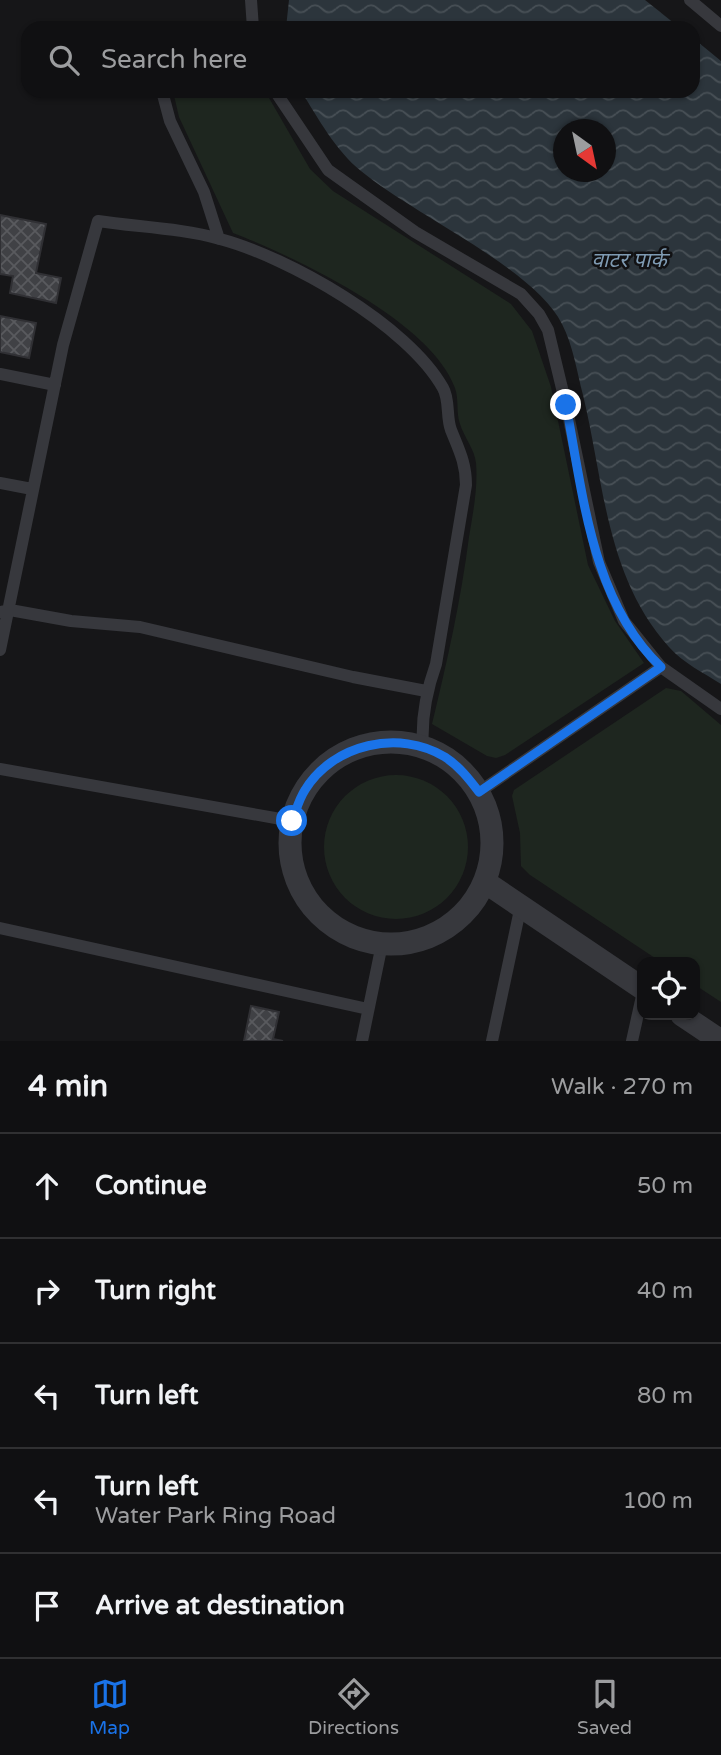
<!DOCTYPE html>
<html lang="en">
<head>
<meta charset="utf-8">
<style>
	body { margin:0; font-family:"Varela Round","Noto Sans Devanagari",sans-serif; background:#1e1e20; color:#f1f3f6 }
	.controls { position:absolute; right:21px; bottom:21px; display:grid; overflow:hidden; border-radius:14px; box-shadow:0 2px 5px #0004 }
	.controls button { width:63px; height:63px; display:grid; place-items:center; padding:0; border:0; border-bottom:2px solid #303032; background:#101012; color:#f1f3f6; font:35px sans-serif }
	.compass { position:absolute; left:553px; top:119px; width:63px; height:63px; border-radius:50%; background:#101012; box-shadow:0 2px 5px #0004; rotate:147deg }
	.stop { position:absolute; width:21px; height:21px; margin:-16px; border:5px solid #1a73e8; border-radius:50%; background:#fff }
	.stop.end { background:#1a73e8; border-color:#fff; box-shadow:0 2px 7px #0008 }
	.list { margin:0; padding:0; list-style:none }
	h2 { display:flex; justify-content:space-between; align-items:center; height:91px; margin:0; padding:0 28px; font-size:30px }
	h2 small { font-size:23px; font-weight:400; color:#9c9d9f }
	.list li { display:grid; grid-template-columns:46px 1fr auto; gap:21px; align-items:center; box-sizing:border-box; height:105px; padding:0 28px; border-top:2px solid #303032 }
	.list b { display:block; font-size:26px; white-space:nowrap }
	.list p { margin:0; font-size:23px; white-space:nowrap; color:#9c9d9f }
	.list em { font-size:23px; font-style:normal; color:#9c9d9f }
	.icon { flex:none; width:38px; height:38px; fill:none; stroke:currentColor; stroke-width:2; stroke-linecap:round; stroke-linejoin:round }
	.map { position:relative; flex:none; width:721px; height:1041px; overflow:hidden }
	.search { position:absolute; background:#101012; box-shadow:0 2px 5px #0004; left:21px; right:21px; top:21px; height:77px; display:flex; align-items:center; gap:18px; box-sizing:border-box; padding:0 24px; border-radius:21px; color:#9c9d9f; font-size:26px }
	.sheet { height:616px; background:#101012 }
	nav { display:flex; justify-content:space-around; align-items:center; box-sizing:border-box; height:98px; border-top:2px solid #303032; background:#101012; font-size:19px; color:#9c9d9f }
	nav a { display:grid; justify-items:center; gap:4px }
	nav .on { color:#1a73e8 }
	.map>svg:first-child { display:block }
	.grass { fill:#1e261f }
	.water { fill:url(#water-waves); fill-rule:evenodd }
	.building { fill:url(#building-cross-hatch); stroke:#303034; stroke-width:2 }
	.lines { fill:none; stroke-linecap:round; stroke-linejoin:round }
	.service { stroke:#37383d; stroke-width:12 }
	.minor { stroke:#37383d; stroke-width:23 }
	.route { stroke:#1a73e8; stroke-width:9 }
	.labels { text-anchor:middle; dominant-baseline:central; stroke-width:5; stroke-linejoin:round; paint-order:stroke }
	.water-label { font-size:21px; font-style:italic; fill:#7f9bb3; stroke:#111113 }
</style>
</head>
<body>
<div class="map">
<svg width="721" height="1041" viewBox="0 0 721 1041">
	<defs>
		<pattern id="water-waves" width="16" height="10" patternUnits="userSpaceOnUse" patternTransform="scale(1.75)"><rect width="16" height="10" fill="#2c353c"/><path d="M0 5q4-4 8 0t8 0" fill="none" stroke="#485056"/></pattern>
		<pattern id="building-cross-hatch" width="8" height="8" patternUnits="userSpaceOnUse" patternTransform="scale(1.75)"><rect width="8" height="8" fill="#404145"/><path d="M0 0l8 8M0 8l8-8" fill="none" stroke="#595a5e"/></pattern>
	</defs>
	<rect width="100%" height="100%" fill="#161618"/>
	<path class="grass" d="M173 91H265L310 169 333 191 511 304 532 331 551 387 588 565 615 621 644 663 505 755 496 758 487 756 432 724C447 662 461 600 469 537 473 513 478 488 476 463 475 450 464 437 460 424 456 413 459 399 455 388 431 321 295 257 233 233L179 117Z
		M666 688 681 691 721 725V1002L695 985V962H661L530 875 521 866 520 833 512 796 514 790Z
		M324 847a72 72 0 1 1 144 0a72 72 0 1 1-144 0Z"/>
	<path class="water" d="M289 0H645L680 28H286Z
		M693 38 721 61V684C704 673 683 663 669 647 606 577 604 482 583 395 577 372 573 345 562 324 534 268 414 215 361 171 336 151 318 118 301 91H693ZM564 130H606V172H564Z"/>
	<path class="building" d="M0 215 46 224 36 273 61 278 56 303 10 293 13 276 0 274Z
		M0 316 36 323 29 358 0 352Z
		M251 1006 279 1012 273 1039 283 1041H244Z"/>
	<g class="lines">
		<path class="service" d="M251 0 253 28
			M690 0 721 26
			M162 91 170 121 204 192 219 239
			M275 91 328 170 415 232 521 294 539 314 548 330 566 405 599 562 624 621 661 667 721 709
			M0 374 55 385
			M0 483 32 489
			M0 612 10 610 71 621 140 627 353 677 426 691
			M0 650 63 345 98 221C137 227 181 228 220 239 288 257 408 325 443 388 450 400 446 417 451 430 459 450 466 463 466 485L436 664C426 692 421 717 423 747
			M0 769 292 821
			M479 792 661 667
			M0 928 368 1009
			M362 1041 382 944
			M492 1041 521 905
			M632 1041 642 996"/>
		<path class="minor" d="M290 843a101 101 0 1 1 202 0a101 101 0 1 1-202 0Z
			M485 882 642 988
			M682 1015 721 1041"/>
	</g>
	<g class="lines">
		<path class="route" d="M292 821C296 811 299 799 305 790 333 744 399 729 445 757 459 766 469 779 479 792L661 667C592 602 583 494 566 405"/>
	</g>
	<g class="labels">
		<g class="water-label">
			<text x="629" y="260">वाटर पार्क</text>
		</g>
	</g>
</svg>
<div class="controls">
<button><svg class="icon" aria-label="locate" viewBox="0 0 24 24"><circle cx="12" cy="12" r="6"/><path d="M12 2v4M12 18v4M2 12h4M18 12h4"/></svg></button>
</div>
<svg class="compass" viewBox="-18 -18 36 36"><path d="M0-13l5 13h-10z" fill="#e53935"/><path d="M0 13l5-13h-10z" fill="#9c9d9f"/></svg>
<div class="stop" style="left:292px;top:821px"></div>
<div class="stop end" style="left:566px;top:405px"></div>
<div class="search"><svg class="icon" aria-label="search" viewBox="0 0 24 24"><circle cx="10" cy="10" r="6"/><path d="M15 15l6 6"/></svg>Search here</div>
</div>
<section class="sheet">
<h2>4 min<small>Walk · 270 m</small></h2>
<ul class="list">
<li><svg class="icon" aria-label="ahead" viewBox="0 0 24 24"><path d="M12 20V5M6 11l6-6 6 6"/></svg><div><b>Continue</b></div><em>50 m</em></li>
<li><svg class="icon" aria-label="right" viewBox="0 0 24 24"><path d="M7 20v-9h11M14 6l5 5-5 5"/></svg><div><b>Turn right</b></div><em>40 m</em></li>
<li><svg class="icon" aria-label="left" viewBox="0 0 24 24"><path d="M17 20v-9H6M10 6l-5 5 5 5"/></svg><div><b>Turn left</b></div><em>80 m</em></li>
<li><svg class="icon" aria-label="left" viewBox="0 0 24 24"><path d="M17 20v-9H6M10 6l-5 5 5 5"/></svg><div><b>Turn left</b><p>Water Park Ring Road</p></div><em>100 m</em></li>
<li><svg class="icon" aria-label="arrive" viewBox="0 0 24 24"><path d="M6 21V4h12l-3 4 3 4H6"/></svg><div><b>Arrive at destination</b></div></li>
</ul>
</section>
<nav>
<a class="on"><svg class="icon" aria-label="map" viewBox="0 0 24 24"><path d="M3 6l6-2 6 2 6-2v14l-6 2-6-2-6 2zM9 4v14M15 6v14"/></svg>Map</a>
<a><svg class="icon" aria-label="directions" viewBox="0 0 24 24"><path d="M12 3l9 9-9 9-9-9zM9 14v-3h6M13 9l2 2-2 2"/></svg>Directions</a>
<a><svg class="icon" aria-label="saved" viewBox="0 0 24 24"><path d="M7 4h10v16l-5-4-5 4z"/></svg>Saved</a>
</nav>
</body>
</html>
